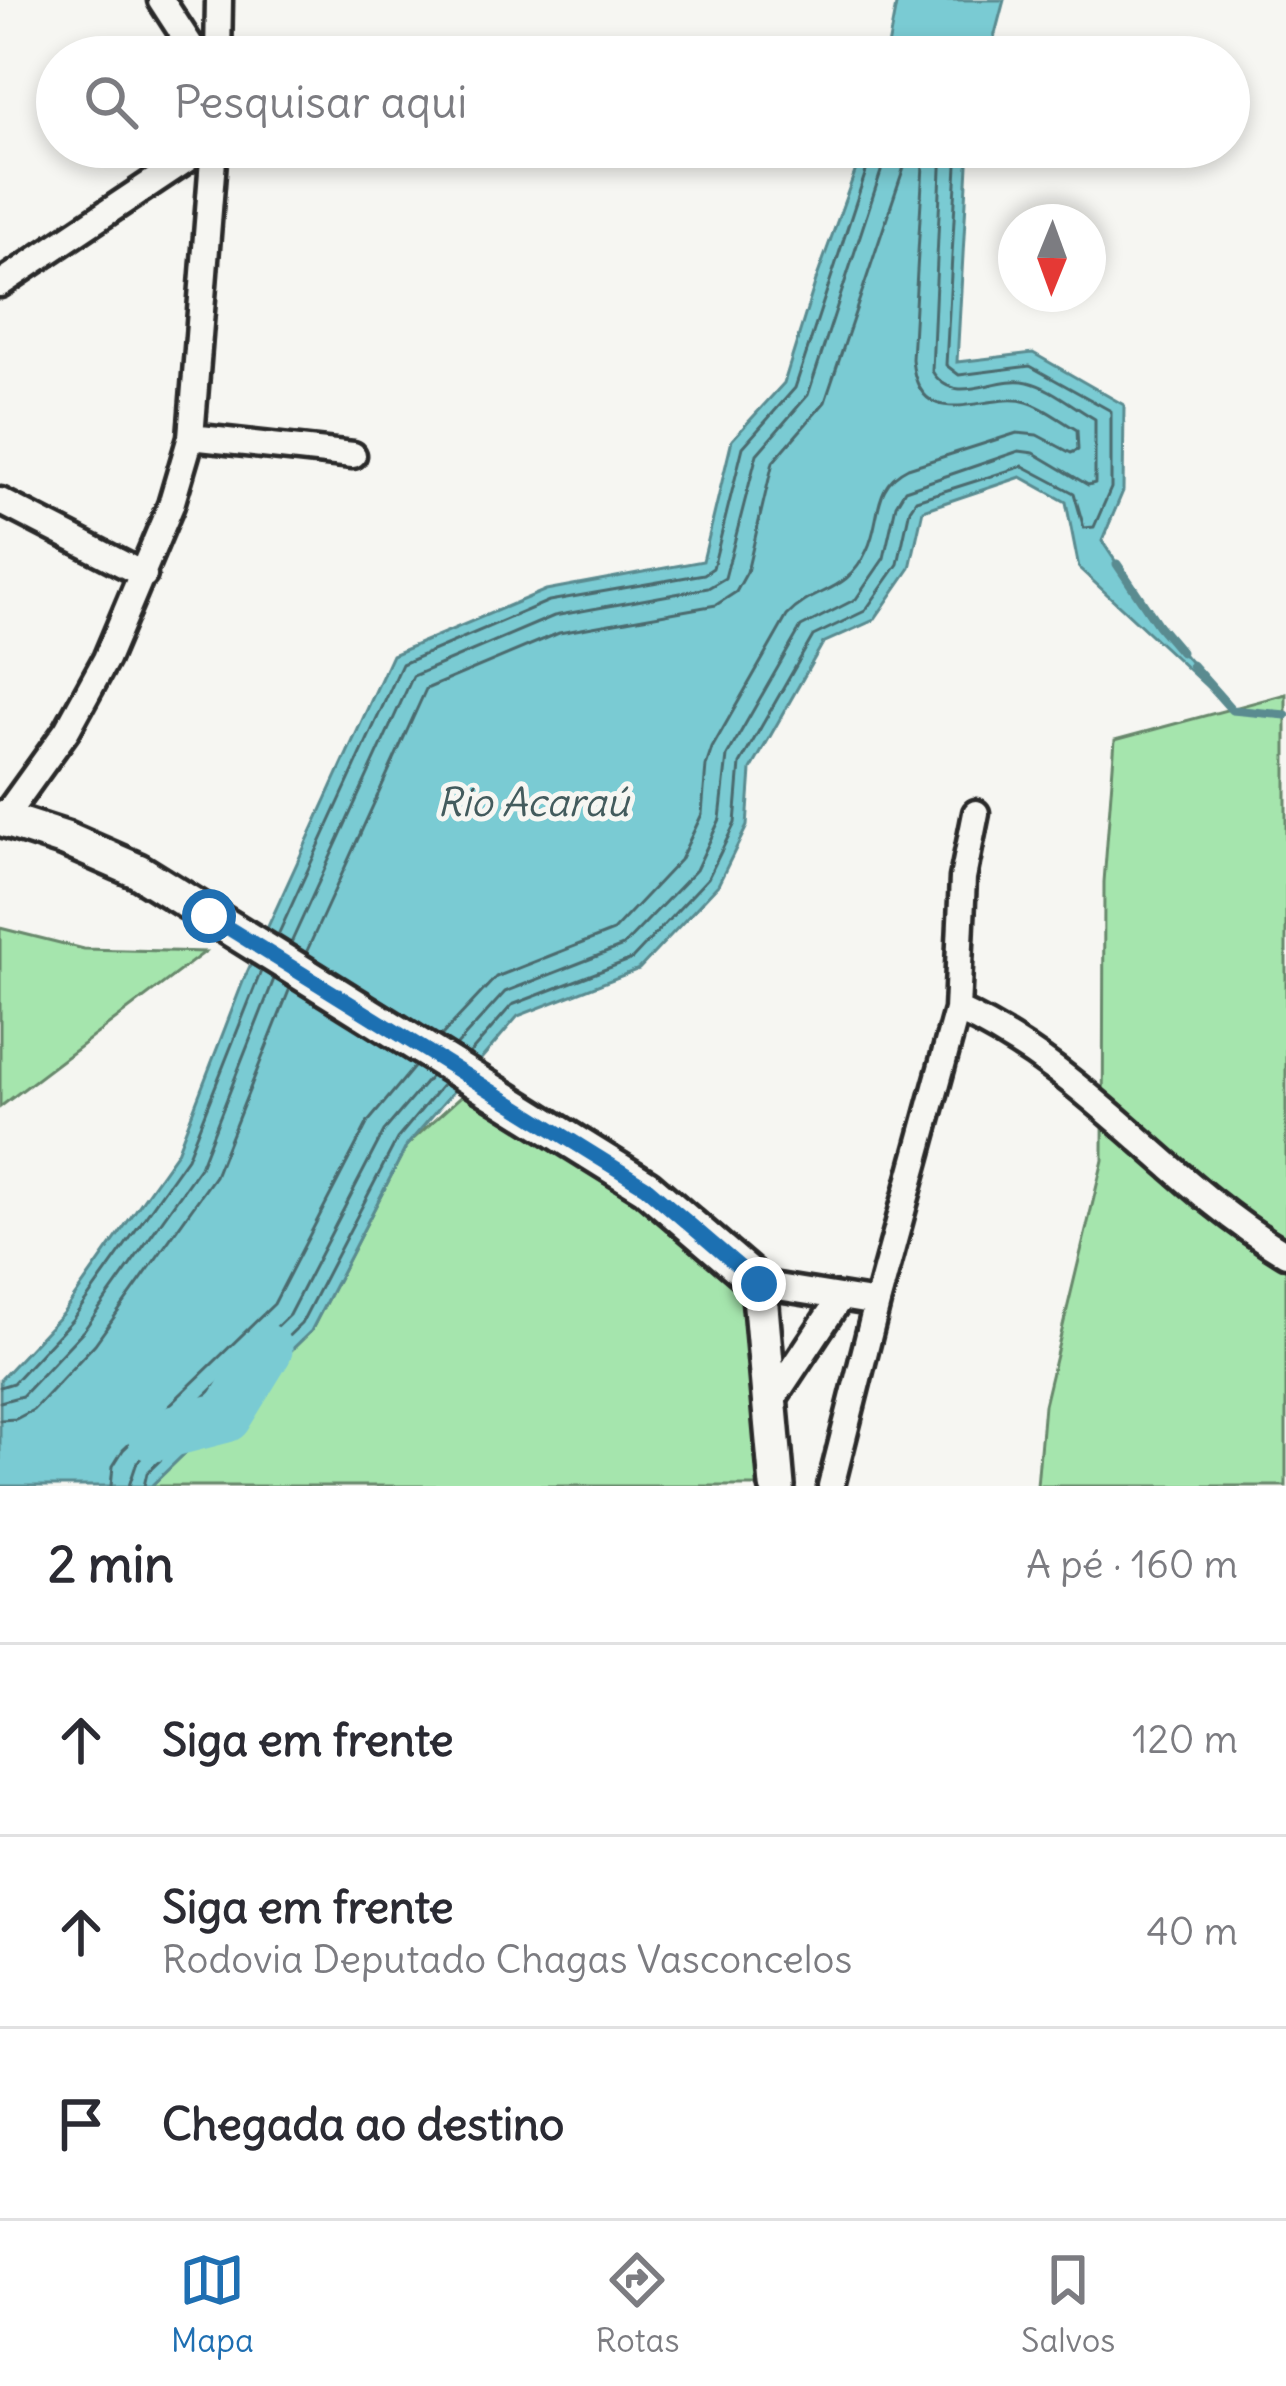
<!DOCTYPE html>
<html lang="pt">
<head>
<meta charset="utf-8">
<style>
	body { margin:0; font-family:Delius,sans-serif; background:#f2f2f3; color:#2b2b33 }
	.compass { position:absolute; left:998px; top:204px; width:108px; height:108px; border-radius:50%; background:#fff; box-shadow:0 6px 18px #0003; rotate:181deg }
	.stop { position:absolute; width:36px; height:36px; margin:-27px; border:9px solid #1f6fb2; border-radius:50%; background:#fff }
	.stop.end { background:#1f6fb2; border-color:#fff; box-shadow:0 3px 12px #0008 }
	.list { margin:0; padding:0; list-style:none }
	h2 { display:flex; justify-content:space-between; align-items:center; height:156px; margin:0; padding:0 48px; font-size:51px }
	h2 small { font-size:39px; font-weight:400; color:#7c7c81 }
	.list li { display:grid; grid-template-columns:78px 1fr auto; gap:36px; align-items:center; box-sizing:border-box; height:192px; padding:0 48px; border-top:3px solid #e1e1e2 }
	.list b { display:block; font-size:45px; white-space:nowrap }
	.list p { margin:0; font-size:39px; white-space:nowrap; color:#7c7c81 }
	.list em { font-size:39px; font-style:normal; color:#7c7c81 }
	.icon { flex:none; width:66px; height:66px; fill:none; stroke:currentColor; stroke-width:2; stroke-linecap:round; stroke-linejoin:round }
	.map { position:relative; flex:none; width:1286px; height:1486px; overflow:hidden }
	.search { position:absolute; background:#fff; box-shadow:0 6px 18px #0003; left:36px; right:36px; top:36px; height:132px; display:flex; align-items:center; gap:30px; box-sizing:border-box; padding:0 42px; border-radius:66px; color:#7c7c81; font-size:45px }
	.sheet { height:732px; background:#fff }
	nav { display:flex; justify-content:space-around; align-items:center; box-sizing:border-box; height:168px; border-top:3px solid #e1e1e2; background:#fff; font-size:33px; color:#7c7c81 }
	nav a { display:grid; justify-items:center; gap:6px }
	nav .on { color:#1f6fb2 }
	.map>svg:first-child { display:block }
	.green { fill:#a5e5ad; stroke:#68886c; stroke-width:3 }
	.water { fill:#7acbd3; stroke:#5a8b90; stroke-width:3 }
	.lines { fill:none; stroke-linecap:round; stroke-linejoin:round }
	.shore { stroke:#4b6b6e; stroke-width:3 }
	.stream { stroke:#5a8b90; stroke-width:9 }
	.river { stroke:#7acbd3; stroke-width:51 }
	.minor-casing { stroke:#2b2b2b; stroke-width:33 }
	.secondary-casing { stroke:#2b2b2b; stroke-width:42 }
	.minor { stroke:#f6f6f2; stroke-width:24 }
	.secondary { stroke:#f6f6f2; stroke-width:33 }
	.route { stroke:#1f6fb2; stroke-width:15 }
	.labels { text-anchor:middle; dominant-baseline:central; stroke-width:10; stroke-linejoin:round; paint-order:stroke }
	.water-label { font-size:39px; font-style:italic; fill:#435b5d; stroke:#f6f6f2 }
</style>
</head>
<body>
<div class="map">
<svg width="1286" height="1486" viewBox="0 0 1286 1486">
	<rect width="100%" height="100%" fill="#f6f6f2"/>
	<filter id="ink" filterUnits="userSpaceOnUse"><feTurbulence type="fractalNoise" baseFrequency=".00833" numOctaves="2"/><feDisplacementMap in="SourceGraphic" scale="24" xChannelSelector="R" yChannelSelector="G"/><feConvolveMatrix kernelMatrix="1 2 1 2 8 2 1 2 1" color-interpolation-filters="sRGB"/></filter>
	<g filter="url(#ink)">
		<path class="green" d="M1286 694V1486H1037L1044 1405 1103 1160 1104 882 1115 740Z
			M0 928 84 949 205 952 0 1107Z
			M477 1082 759 1284 777 1486H151L311 1331 407 1145Z"/>
		<path class="water" d="M897 0H1004L989 57H886Z
			M864 147H969L957 362 1033 353 1124 405 1123 491 1102 541 1158 625 1232 710 1079 568 1066 502 1021 477 923 510 910 568 874 620 823 643 751 770 747 826 718 885 639 969 518 1016 407 1145 311 1331 151 1486H0V1380L63 1313 177 1152 244 979 392 655 546 590 703 561 732 440 784 383 816 280Z"/>
		<g class="lines">
			<path class="shore" d="M278 935 402 664 549 601 704 574 713 568 743 447 795 388 874 147
				M291 943 413 676 554 616 708 588 725 578 757 454 808 395 889 147
				M306 953 426 689 559 633 716 605 736 592 747 572 773 462 825 402 905 164 907 147
				M441 1036 496 977 613 931 680 860 702 814 706 766 712 748 787 616C815 586 847 595 867 550 882 519 871 486 908 468L1017 433 1037 435 1071 453 1078 450 1077 430C1061 421 1044 407 1027 402 989 389 919 440 912 359L924 147
				M456 1046 505 992 623 946 696 870 720 819 727 756 801 627 856 599 884 558 896 505 905 490 1019 451 1034 453 1088 485 1095 483V419C1075 408 1050 387 1028 382 995 374 955 409 932 371L942 147
				M469 1054 512 1005 632 959 708 878 735 823 740 764 813 636 865 611 898 564 910 509 916 500 1023 466 1074 493 1084 528 1094 527 1111 488V411L1030 366 959 375 946 365 958 147
				M0 1387 13 1383 72 1320 187 1158 261 971
				M0 1402 22 1396 84 1330 200 1167 274 979
				M0 1420 16 1419 33 1410 95 1344 215 1176 290 988
				M111 1486 113 1466 123 1450 274 1304 368 1122 415 1066
				M129 1486 137 1462 289 1315 384 1131 431 1076
				M144 1486 147 1473 301 1324 397 1139 443 1084"/>
			<path class="stream" d="M1117 564 1158 625 1181 652
				M1192 665 1232 710 1286 715"/>
			<path class="river" d="M153 1436 226 1417 267 1350"/>
			<defs>
				<path id="minor" d="M161 0 198 57
					M218 57 219 0
					M0 284 205 147
					M191 437 353 455
					M0 501 144 575
					M3 819 67 730 106 659 171 505 191 437 214 147
					M957 1010C1090 1071 1164 1181 1286 1254
					M759 1284 877 1303 957 1010 963 878 976 813
					M771 1402 840 1298
					M831 1486 877 1303"/>
				<path id="secondary" d="M0 818 65 839 138 871 646 1187 759 1284 777 1486"/>
			</defs>
			<use href="#minor" class="minor-casing"/>
			<use href="#secondary" class="secondary-casing"/>
			<use href="#minor" class="minor"/>
			<use href="#secondary" class="secondary"/>
		</g>
	</g>
	<g class="lines" filter="url(#ink)">
		<path class="route" d="M209 916 646 1187 759 1284"/>
	</g>
	<g class="labels">
		<g class="water-label">
			<text x="533" y="802">Rio Acaraú</text>
		</g>
	</g>
</svg>
<svg class="compass" viewBox="-18 -18 36 36"><path d="M0-13l5 13h-10z" fill="#e53935"/><path d="M0 13l5-13h-10z" fill="#7c7c81"/></svg>
<div class="stop" style="left:209px;top:916px"></div>
<div class="stop end" style="left:759px;top:1284px"></div>
<div class="search"><svg class="icon" aria-label="search" viewBox="0 0 24 24"><circle cx="10" cy="10" r="6"/><path d="M15 15l6 6"/></svg>Pesquisar aqui</div>
</div>
<section class="sheet">
<h2>2 min<small>A pé · 160 m</small></h2>
<ul class="list">
<li><svg class="icon" aria-label="ahead" viewBox="0 0 24 24"><path d="M12 20V5M6 11l6-6 6 6"/></svg><div><b>Siga em frente</b></div><em>120 m</em></li>
<li><svg class="icon" aria-label="ahead" viewBox="0 0 24 24"><path d="M12 20V5M6 11l6-6 6 6"/></svg><div><b>Siga em frente</b><p>Rodovia Deputado Chagas Vasconcelos</p></div><em>40 m</em></li>
<li><svg class="icon" aria-label="arrive" viewBox="0 0 24 24"><path d="M6 21V4h12l-3 4 3 4H6"/></svg><div><b>Chegada ao destino</b></div></li>
</ul>
</section>
<nav>
<a class="on"><svg class="icon" aria-label="map" viewBox="0 0 24 24"><path d="M3 6l6-2 6 2 6-2v14l-6 2-6-2-6 2zM9 4v14M15 6v14"/></svg>Mapa</a>
<a><svg class="icon" aria-label="directions" viewBox="0 0 24 24"><path d="M12 3l9 9-9 9-9-9zM9 14v-3h6M13 9l2 2-2 2"/></svg>Rotas</a>
<a><svg class="icon" aria-label="saved" viewBox="0 0 24 24"><path d="M7 4h10v16l-5-4-5 4z"/></svg>Salvos</a>
</nav>
</body>
</html>
